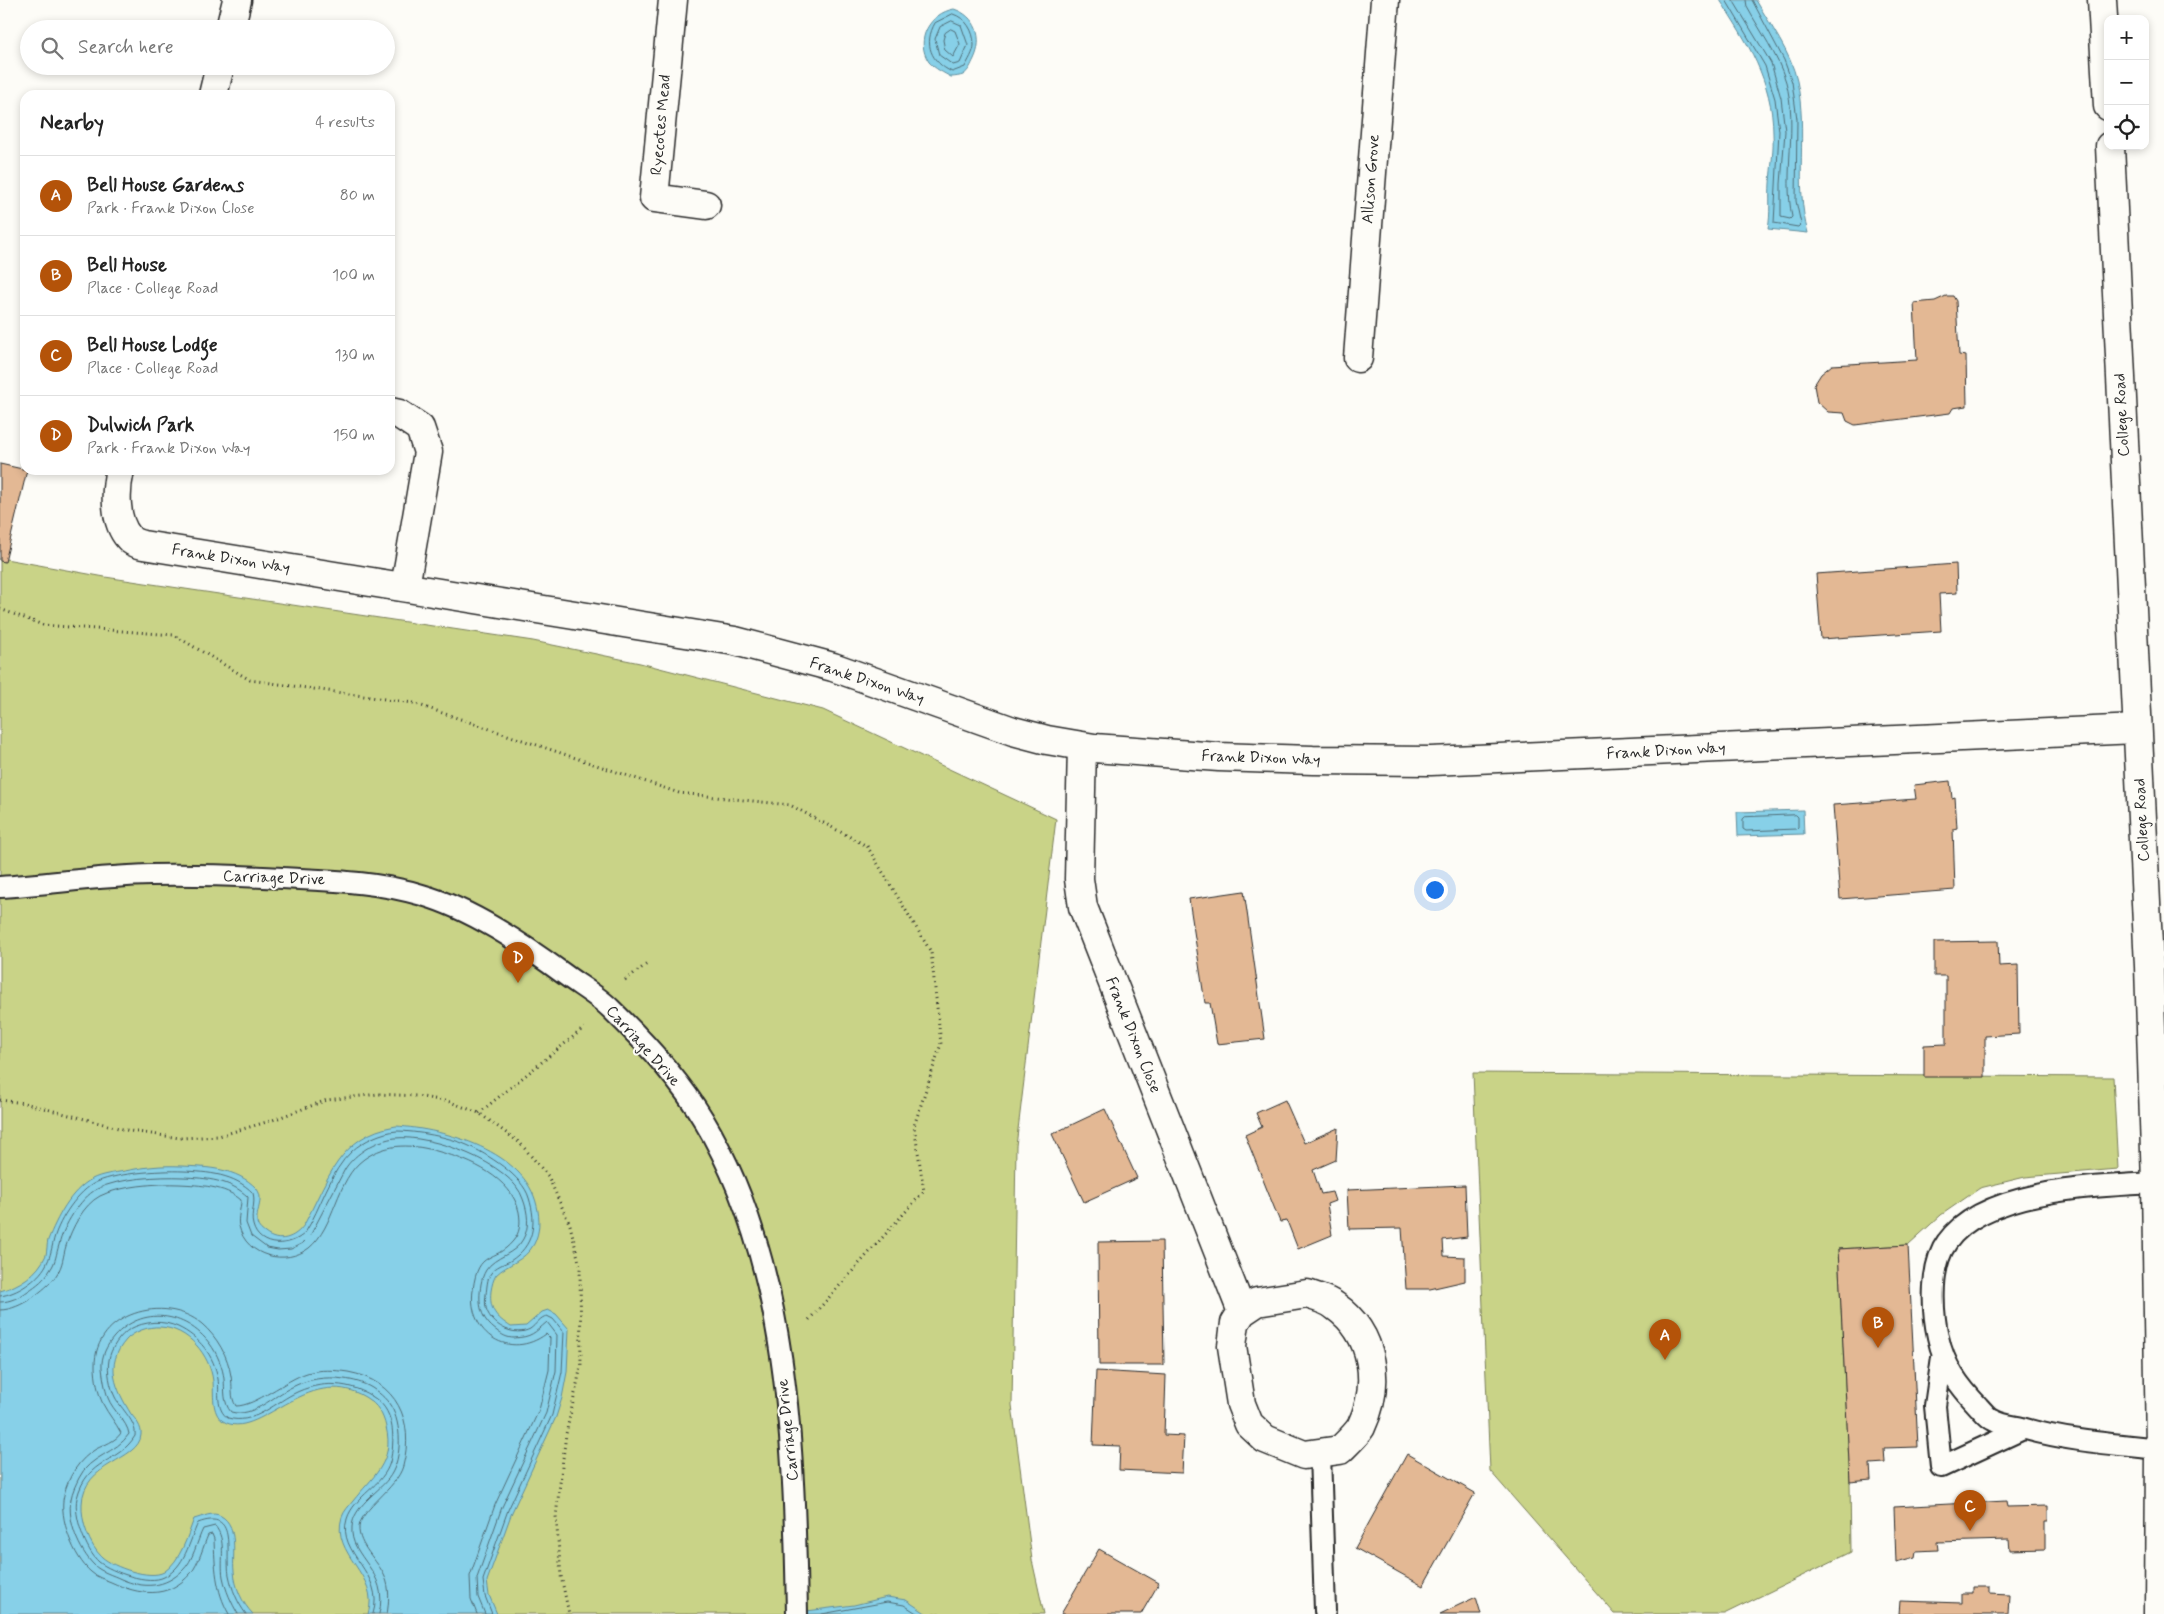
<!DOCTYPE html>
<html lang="en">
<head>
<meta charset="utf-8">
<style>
	body { margin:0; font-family:Mynerve,sans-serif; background:#f2f2f2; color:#222 }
	.controls { position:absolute; right:15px; top:15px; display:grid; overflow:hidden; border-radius:10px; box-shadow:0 2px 8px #0003 }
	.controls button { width:45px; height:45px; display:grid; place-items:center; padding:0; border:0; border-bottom:1px solid #e0e0e0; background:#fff; color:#222; font:25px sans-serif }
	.you { position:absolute; left:1434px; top:889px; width:18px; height:18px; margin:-12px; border:4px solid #fff; border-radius:50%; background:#1a73e8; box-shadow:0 0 0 8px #1a73e833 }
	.badge { display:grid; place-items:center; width:32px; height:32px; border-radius:50%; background:#b45309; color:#fff; font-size:16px; font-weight:700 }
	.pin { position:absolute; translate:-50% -41px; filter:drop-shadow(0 1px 2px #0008) }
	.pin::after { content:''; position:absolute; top:26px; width:18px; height:15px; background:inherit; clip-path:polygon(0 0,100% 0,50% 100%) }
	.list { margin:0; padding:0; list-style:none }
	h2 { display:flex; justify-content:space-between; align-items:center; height:65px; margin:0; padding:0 20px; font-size:21px }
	h2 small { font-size:16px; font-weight:400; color:#767676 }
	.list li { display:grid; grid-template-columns:32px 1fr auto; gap:15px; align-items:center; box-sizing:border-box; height:80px; padding:0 20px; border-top:1px solid #e0e0e0 }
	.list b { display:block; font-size:19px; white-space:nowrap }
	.list p { margin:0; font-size:16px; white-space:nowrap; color:#767676 }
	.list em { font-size:16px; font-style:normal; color:#767676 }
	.icon { flex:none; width:28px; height:28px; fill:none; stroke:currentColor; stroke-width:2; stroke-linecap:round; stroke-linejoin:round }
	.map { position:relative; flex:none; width:2164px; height:1614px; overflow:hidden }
	.search { position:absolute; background:#fff; box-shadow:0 2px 8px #0003; left:20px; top:20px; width:375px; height:55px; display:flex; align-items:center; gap:12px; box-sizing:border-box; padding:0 18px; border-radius:28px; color:#767676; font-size:19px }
	.panel { position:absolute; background:#fff; box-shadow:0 2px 8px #0003; left:20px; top:90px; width:375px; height:385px; border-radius:15px }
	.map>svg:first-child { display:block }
	.green { fill:#c9d387; stroke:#7a7f59 }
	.water { fill:#87d0e8; stroke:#628e9c }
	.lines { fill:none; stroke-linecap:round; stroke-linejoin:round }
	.shore { stroke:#506d77; stroke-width:1 }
	.building { fill:#e3b894; stroke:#2b2b2b }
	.service-casing { stroke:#2b2b2b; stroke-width:24 }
	.minor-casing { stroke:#2b2b2b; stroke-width:31 }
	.tertiary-casing { stroke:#2b2b2b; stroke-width:31 }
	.path { stroke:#2b2b2b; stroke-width:3; stroke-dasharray:1 4; stroke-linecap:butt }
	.service { stroke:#fdfcf7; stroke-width:20 }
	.minor { stroke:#fdfcf7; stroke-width:28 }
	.tertiary { stroke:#fdfcf7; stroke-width:28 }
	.labels { text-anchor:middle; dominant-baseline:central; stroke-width:4; stroke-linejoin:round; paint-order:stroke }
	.street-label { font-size:16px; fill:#2b2b2b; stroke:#fdfcf7 }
</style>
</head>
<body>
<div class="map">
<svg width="2164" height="1614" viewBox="0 0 2164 1614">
	<rect width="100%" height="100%" fill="#fdfcf7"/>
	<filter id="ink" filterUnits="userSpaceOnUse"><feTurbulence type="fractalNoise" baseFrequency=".02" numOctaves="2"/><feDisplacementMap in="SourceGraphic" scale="10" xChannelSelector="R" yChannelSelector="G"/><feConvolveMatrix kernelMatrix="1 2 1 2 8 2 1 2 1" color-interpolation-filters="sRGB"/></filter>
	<g filter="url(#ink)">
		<path class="green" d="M0 558 105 577 533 641 640 663 823 710 1056 819 1016 1146 1012 1405 1032 1560 1044 1614H0Z
			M1473 1073 2113 1077 2118 1169 2025 1177 1980 1188 1941 1215 1908 1245 1838 1249 1850 1482 1851 1552 1724 1614H1615L1490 1471Z"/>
		<path class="water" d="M1720 0H1756C1770 25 1791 53 1797 81 1808 132 1794 183 1808 233L1768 229C1771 213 1769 198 1770 183 1771 166 1774 150 1773 133 1773 82 1747 41 1720 0Z
			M954 9C976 16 984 38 974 59 971 65 969 71 963 75 960 76 955 77 951 77 944 73 935 69 929 62 914 40 930 13 954 9Z
			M1803 810 1804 834 1738 836 1737 812Z
			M396 1126C445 1129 525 1151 537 1206 540 1219 540 1232 534 1244 524 1262 508 1263 496 1275 493 1280 492 1285 491 1291 489 1310 496 1317 511 1327L526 1326 542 1312 548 1310 556 1314 569 1329 567 1372 562 1398 556 1417 512 1512 487 1581 489 1595 497 1614H368C381 1575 330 1555 342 1517 344 1511 349 1506 353 1501 372 1477 395 1462 386 1427 383 1414 378 1405 365 1397 307 1362 258 1443 223 1421 211 1413 214 1393 213 1381 210 1355 188 1328 160 1327 148 1326 133 1332 126 1340 104 1365 116 1389 131 1414 136 1420 142 1427 141 1435 139 1461 83 1462 82 1504 81 1521 89 1545 102 1557 113 1567 150 1580 164 1572 181 1560 187 1537 194 1519 202 1517 213 1511 221 1516 239 1526 232 1555 234 1571 235 1587 242 1603 253 1614H0V1291C19 1286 38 1274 46 1255 47 1250 47 1244 48 1240 57 1218 70 1191 92 1179 102 1174 114 1173 125 1171 144 1167 162 1165 181 1166 207 1167 237 1168 256 1188 265 1198 256 1210 257 1221 257 1227 261 1230 265 1233 279 1244 295 1238 304 1225 328 1180 339 1135 396 1126Z
			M887 1597 906 1600 927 1614H783L854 1605Z"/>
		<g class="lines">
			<path class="shore" d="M1726 0 1765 66 1775 99 1779 131 1774 223 1798 227 1801 224 1796 201 1797 119 1792 82 1784 60 1752 0
				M1733 0 1771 63 1781 98 1785 131 1781 184V217L1790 219 1792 217C1783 173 1798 126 1786 82 1778 55 1760 31 1747 7L1746 0
				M953 14C966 18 974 31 974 45 974 52 968 61 965 67L952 72C931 62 923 44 935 23Z
				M952 21 961 25 968 45 960 63 953 65 939 55 935 39 940 27Z
				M951 29 955 31 960 44 953 57 945 50 943 40 945 33Z
				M1796 815 1798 817V827L1796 829 1746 831 1743 829V819L1745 817Z
				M0 1296C17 1294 38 1280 46 1265 50 1258 51 1251 53 1243 57 1223 75 1195 93 1184 112 1173 160 1170 183 1171 208 1172 235 1174 253 1193 256 1204 250 1214 253 1225 259 1249 291 1247 305 1233 321 1208 330 1171 352 1151 363 1141 382 1132 397 1131 415 1131 450 1137 467 1145 487 1154 523 1176 529 1198 537 1223 534 1246 510 1261 504 1264 496 1266 491 1273 487 1278 487 1288 486 1294 485 1301 485 1307 488 1313 495 1327 515 1337 530 1329 536 1325 540 1317 547 1316L553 1319 564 1332 562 1372 552 1415 508 1510 483 1580 485 1596 492 1614
				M0 1302C10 1302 20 1297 28 1291 37 1285 45 1279 50 1270 56 1262 56 1254 59 1245 63 1227 80 1198 97 1189 118 1178 160 1176 183 1177 206 1178 231 1180 248 1197L246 1223 251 1236 267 1248 278 1250 291 1249 303 1243 310 1236 345 1169C355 1153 377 1140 395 1138 430 1134 512 1163 523 1199 528 1212 530 1227 523 1239 515 1255 495 1256 486 1270 483 1275 482 1279 481 1284 478 1304 480 1319 497 1331 502 1335 507 1338 514 1338 532 1337 534 1333 547 1322L557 1335 556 1371 546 1413 502 1507 477 1578 478 1597 485 1614
				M0 1310C11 1310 23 1304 32 1298 41 1291 51 1284 57 1274 63 1265 63 1256 66 1246 72 1228 83 1205 100 1196 119 1186 158 1183 179 1184 200 1185 225 1186 241 1200 241 1209 237 1218 239 1226 246 1257 286 1266 309 1248 335 1227 336 1179 364 1159 388 1142 413 1144 440 1152 470 1160 512 1178 519 1212 521 1223 520 1233 513 1241 494 1264 478 1248 473 1290 467 1334 510 1361 546 1334L550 1338 549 1370 539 1410 495 1505 470 1576 471 1599 477 1614
				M229 1614C215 1590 215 1565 214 1539L212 1534 208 1535C203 1547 199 1563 191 1573 168 1600 139 1595 111 1582 104 1579 96 1577 91 1572 74 1558 58 1517 64 1495 68 1477 79 1459 96 1449 104 1445 116 1441 121 1433 116 1423 108 1414 103 1404 98 1394 95 1377 95 1366 94 1313 165 1293 202 1324 217 1337 228 1356 231 1376 233 1386 230 1397 236 1406 256 1406 285 1380 307 1373 321 1369 334 1370 348 1372 397 1381 415 1421 403 1466 397 1488 361 1509 359 1527 358 1546 378 1560 385 1577 390 1587 389 1603 387 1614
				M238 1614C231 1602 226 1591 223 1577 220 1560 227 1540 215 1526L203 1529C197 1541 193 1561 183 1570 165 1588 144 1589 121 1579 113 1575 101 1572 94 1565 79 1550 67 1521 71 1499 72 1492 76 1484 79 1478 89 1456 117 1453 129 1434 127 1421 113 1411 108 1398 105 1389 103 1377 102 1368 101 1356 107 1345 114 1337 142 1305 186 1312 210 1344 217 1353 223 1368 224 1379 225 1390 223 1403 231 1412 253 1418 273 1396 292 1387 308 1379 326 1376 344 1379 353 1380 364 1383 372 1388 381 1394 388 1400 393 1410 402 1429 402 1462 388 1479 377 1493 353 1507 352 1527 349 1558 390 1570 379 1614
				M246 1614C237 1602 232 1589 229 1575 225 1552 238 1508 198 1523 189 1542 185 1567 164 1577 149 1585 112 1572 99 1562 86 1551 73 1515 77 1498 87 1458 118 1464 135 1436 137 1422 121 1409 115 1397 110 1387 107 1370 109 1360 110 1349 121 1334 130 1329 145 1321 163 1320 178 1327 199 1337 214 1355 218 1379 220 1392 215 1409 228 1418 253 1425 272 1405 293 1394 320 1380 351 1381 376 1399 395 1412 395 1441 390 1462 384 1485 354 1496 347 1519 336 1554 386 1573 373 1614
				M822 1614 887 1602 904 1605 918 1614"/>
		</g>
		<path class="building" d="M1946 296H1953L1956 301 1959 355 1966 356 1967 406 1953 408 1950 413 1855 425 1847 421 1844 413 1828 412 1817 402 1814 385 1821 374 1832 365 1917 360 1914 303 1935 301Z
			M0 464 27 470 5 562 0 561Z
			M1956 564 1957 593 1939 594 1941 631 1821 639 1816 574Z
			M1950 781 1952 798 1955 797 1957 828 1953 829 1955 890 1840 899 1833 805 1916 799 1914 785Z
			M1244 891 1265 1039 1217 1044 1210 1003H1205L1189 899Z
			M1998 941 1999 966 2018 965 2019 1034 1985 1036V1077H1924V1045L1946 1044V976H1934V942Z
			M1285 1100 1304 1143 1338 1128 1336 1160 1313 1170 1321 1194 1332 1192 1335 1201 1327 1204 1332 1235 1298 1249 1287 1221 1280 1222 1245 1135 1262 1127 1256 1113Z
			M1105 1109 1137 1178 1084 1202 1052 1134Z
			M1465 1185 1467 1237 1443 1240 1444 1256 1465 1257V1281L1430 1289H1406L1402 1228 1349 1229 1347 1190Z
			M1162 1241 1164 1365H1099L1098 1242Z
			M1908 1245 1918 1447 1884 1448 1885 1463 1870 1464 1871 1480 1850 1482 1838 1249Z
			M1096 1371 1166 1375 1164 1435 1184 1436 1182 1473 1119 1470 1120 1446 1093 1445Z
			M1407 1454 1475 1493 1423 1586 1355 1548Z
			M2006 1501 2007 1507 2048 1506V1522H2045V1549L2010 1550 2009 1540 1937 1542 1938 1550 1916 1551 1915 1557 1896 1562 1894 1507Z
			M1099 1549 1159 1583 1141 1614H1061Z
			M1973 1587H1989V1593L2009 1594 2008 1614H1899L1900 1601 1962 1603V1593H1973Z
			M1476 1597 1481 1614H1440Z"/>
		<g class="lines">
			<defs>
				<path id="service" d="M0 887C50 884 100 876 150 875 200 874 250 876 300 879 341 881 382 883 422 895 471 909 523 944 564 974 580 986 598 996 611 1009 645 1042 679 1079 703 1119 790 1263 794 1451 797 1614
					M2156 1183C2098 1186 1984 1189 1947 1242 1930 1265 1932 1310 1938 1337 1944 1366 1959 1386 1979 1407 1983 1411 1988 1418 1993 1420 2001 1425 2013 1426 2022 1428 2067 1441 2113 1444 2160 1449
					M1942 1357 1935 1406 1941 1467 2023 1429
					M1320 1453 1325 1611"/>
				<path id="minor" d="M673 0 654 198 706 205
					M230 29 237 0
					M213 95 220 66
					M1358 358 1385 0
					M390 412 399 414 420 428 428 452 405 587
					M120 470C115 491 114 521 129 538 132 542 138 544 143 545L735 641 833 667 1013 731 1047 740 1094 748 1219 757 1313 760 1431 761 2137 729
					M1082 746 1079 879 1083 907 1242 1312
					M1307 1294C1316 1297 1328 1300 1335 1306 1375 1334 1381 1385 1361 1427 1356 1435 1347 1443 1340 1450L1304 1455 1265 1439 1249 1424 1241 1404 1232 1346 1235 1323 1242 1312 1257 1302Z"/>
				<path id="tertiary" d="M2102 0 2108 106
					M2110 146 2149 966 2156 1183 2160 1449 2159 1614"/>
			</defs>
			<use href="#service" class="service-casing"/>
			<use href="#minor" class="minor-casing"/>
			<use href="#tertiary" class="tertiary-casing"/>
			<path class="path" d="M0 609 43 625 174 635 250 680 413 703 679 793 790 805 867 846 931 952 941 1044 914 1126 924 1191 808 1321
				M625 980 647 964
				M0 1100 24 1103 130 1131 180 1138 219 1136 270 1121 327 1100 378 1094 417 1096 450 1102 479 1113 520 1143 548 1176 570 1225 580 1266 581 1366 566 1434 556 1516 561 1576 569 1614
				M479 1113 584 1028"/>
			<use href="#service" class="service"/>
			<use href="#minor" class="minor"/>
			<use href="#tertiary" class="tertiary"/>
		</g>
	</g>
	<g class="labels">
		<g class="street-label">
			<text transform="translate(661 125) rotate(-85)">Ryecotes Mead</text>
			<text transform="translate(1371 179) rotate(-86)">Allison Grove</text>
			<text transform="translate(2122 415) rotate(-93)">College Road</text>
			<text transform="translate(231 559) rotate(9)">Frank Dixon Way</text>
			<text transform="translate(867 681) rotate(18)">Frank Dixon Way</text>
			<text transform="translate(1666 751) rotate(-3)">Frank Dixon Way</text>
			<text transform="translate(1261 758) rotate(2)">Frank Dixon Way</text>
			<text transform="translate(2142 820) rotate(-93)">College Road</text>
			<text transform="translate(274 878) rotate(2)">Carriage Drive</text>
			<text transform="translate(1133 1035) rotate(68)">Frank Dixon Close</text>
			<text transform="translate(643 1046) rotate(48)">Carriage Drive</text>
			<text transform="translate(788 1430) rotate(-96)">Carriage Drive</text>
		</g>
	</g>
</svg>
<div class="controls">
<button>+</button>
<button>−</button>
<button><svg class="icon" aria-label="locate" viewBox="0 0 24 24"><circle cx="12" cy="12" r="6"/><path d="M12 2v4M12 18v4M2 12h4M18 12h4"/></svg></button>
</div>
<div class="you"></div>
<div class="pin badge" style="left:1665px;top:1360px">A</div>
<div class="pin badge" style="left:1878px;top:1348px">B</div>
<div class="pin badge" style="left:1970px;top:1531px">C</div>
<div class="pin badge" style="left:518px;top:983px">D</div>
<div class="search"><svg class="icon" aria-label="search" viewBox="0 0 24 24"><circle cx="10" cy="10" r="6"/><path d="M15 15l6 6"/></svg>Search here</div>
<section class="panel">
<h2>Nearby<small>4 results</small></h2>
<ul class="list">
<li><span class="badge">A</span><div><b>Bell House Gardens</b><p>Park · Frank Dixon Close</p></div><em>80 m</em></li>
<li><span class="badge">B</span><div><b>Bell House</b><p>Place · College Road</p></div><em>100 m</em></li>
<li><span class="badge">C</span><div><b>Bell House Lodge</b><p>Place · College Road</p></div><em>130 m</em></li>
<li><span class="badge">D</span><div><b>Dulwich Park</b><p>Park · Frank Dixon Way</p></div><em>150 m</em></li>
</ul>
</section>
</div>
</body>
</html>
